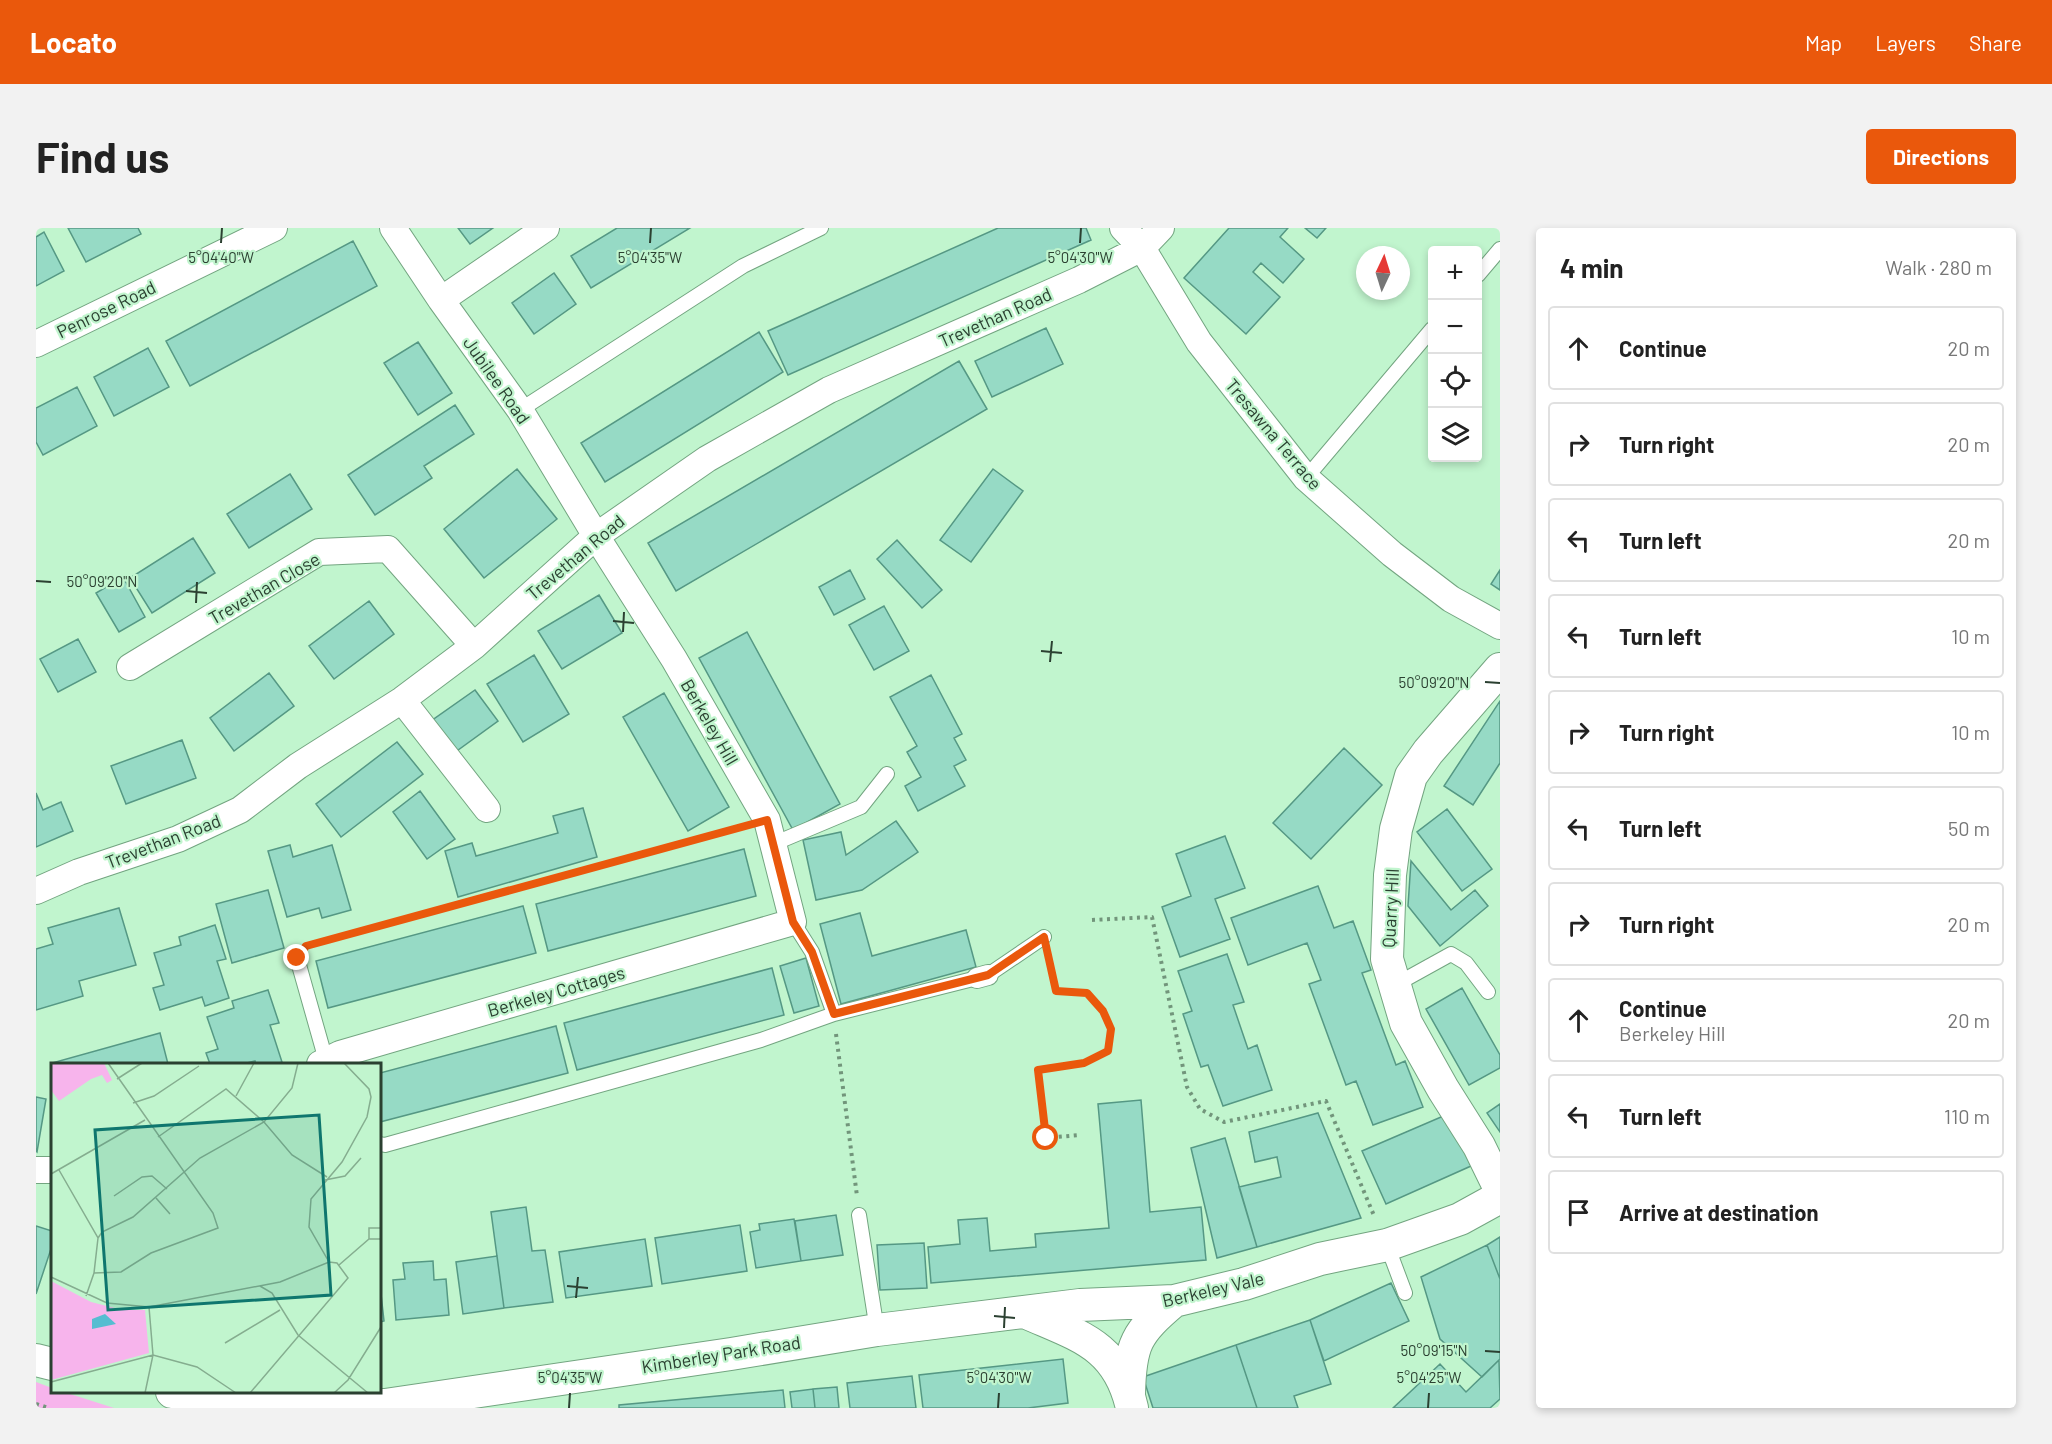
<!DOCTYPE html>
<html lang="en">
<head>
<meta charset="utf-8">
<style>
	body { margin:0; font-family:Barlow,sans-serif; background:#f2f2f2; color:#222 }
	.controls { position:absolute; right:18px; top:18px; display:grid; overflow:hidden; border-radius:6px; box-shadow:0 3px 9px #0003 }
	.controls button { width:54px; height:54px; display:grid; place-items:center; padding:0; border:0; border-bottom:2px solid #e0e0e0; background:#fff; color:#222; font:30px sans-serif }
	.compass { position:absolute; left:1320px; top:18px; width:54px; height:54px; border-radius:50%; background:#fff; box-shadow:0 3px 9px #0003; rotate:4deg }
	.stop { position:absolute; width:18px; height:18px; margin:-14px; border:4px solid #ea580c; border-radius:50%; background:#fff }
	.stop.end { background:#ea580c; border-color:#fff; box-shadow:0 2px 6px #0008 }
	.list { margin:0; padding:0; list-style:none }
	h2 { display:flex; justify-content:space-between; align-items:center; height:78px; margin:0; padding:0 24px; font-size:26px }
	h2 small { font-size:20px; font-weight:400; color:#767676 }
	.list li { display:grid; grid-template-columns:39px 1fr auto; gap:18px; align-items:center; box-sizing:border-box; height:84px; margin:0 12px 12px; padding:0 12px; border:2px solid #e0e0e0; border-radius:6px }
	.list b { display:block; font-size:22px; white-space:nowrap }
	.list p { margin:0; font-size:20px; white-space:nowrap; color:#767676 }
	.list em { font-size:20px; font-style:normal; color:#767676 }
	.icon { flex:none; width:33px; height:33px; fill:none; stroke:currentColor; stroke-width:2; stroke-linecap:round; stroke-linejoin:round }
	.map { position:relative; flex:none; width:1464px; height:1180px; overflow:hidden; border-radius:6px }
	header { display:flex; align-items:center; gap:36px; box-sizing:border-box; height:84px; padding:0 30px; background:#ea580c; color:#fff }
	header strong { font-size:28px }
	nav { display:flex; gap:33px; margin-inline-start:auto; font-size:21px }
	.intro { display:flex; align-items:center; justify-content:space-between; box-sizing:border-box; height:144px; padding:0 36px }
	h1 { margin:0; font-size:42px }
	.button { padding:15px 27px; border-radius:6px; background:#ea580c; color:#fff; font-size:21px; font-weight:700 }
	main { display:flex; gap:36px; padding:0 36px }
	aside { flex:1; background:#fff; border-radius:6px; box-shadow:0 3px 9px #0003 }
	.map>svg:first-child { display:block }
	.green { fill:#f7b4ec }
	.building { fill:#96dac5; stroke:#559884; stroke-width:1.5 }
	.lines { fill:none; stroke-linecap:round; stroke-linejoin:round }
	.service-casing { stroke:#73a580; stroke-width:16 }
	.pedestrian-casing { stroke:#73a580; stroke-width:22 }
	.minor-casing { stroke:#73a580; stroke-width:28 }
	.tertiary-casing { stroke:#73a580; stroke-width:34 }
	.path { stroke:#72957b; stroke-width:4; stroke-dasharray:3 4.5; stroke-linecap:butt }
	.service { stroke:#fff; stroke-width:14 }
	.pedestrian { stroke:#fff; stroke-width:20 }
	.minor { stroke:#fff; stroke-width:26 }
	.tertiary { stroke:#fff; stroke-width:32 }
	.route { stroke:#ea580c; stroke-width:8 }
	.ticks { fill:none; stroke:#2b4031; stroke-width:2 }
	.labels { text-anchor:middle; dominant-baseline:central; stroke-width:4.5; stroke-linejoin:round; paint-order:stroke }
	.street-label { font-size:18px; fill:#2b4031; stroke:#c1f5ce }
	.inset-road { fill:none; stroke:#85ad8f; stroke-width:1.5 }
	.view { fill:#0f766e; fill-opacity:0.15; stroke:#0f766e; stroke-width:3 }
	.inset-edge { fill:none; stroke:#2b4031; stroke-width:3 }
	.ticks-label { font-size:15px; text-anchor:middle; fill:#2b4031; stroke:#c1f5ce; stroke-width:4.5; stroke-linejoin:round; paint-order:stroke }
</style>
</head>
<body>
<header>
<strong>Locato</strong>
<nav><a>Map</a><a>Layers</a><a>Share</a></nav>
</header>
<div class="intro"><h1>Find us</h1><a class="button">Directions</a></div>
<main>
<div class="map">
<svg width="1464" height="1180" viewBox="0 0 1464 1180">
	<rect width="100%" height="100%" fill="#c1f5ce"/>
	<path class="green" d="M0 1154 16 1160V1164H28L78 1180H0Z"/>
	<path class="building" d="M32 0H102L105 6 50 34Z
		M422 0H457L434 16Z
		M581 0H654L555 60 535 28Z
		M962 0H1050L1055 12 752 147 732 103Z
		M1193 0H1252L1244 9 1268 31 1247 55 1225 35 1217 44 1244 69 1210 106 1148 50Z
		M1269 0H1290L1281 10Z
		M8 4 28 43 0 58V9Z
		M317 13 341 58 154 158 130 113Z
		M518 45 540 76 498 106 476 75Z
		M1010 100 1027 136 956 169 939 133Z
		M723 104 747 144 569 254 545 215Z
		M382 114 416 165 382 187 348 135Z
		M112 120 133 159 78 188 58 149Z
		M923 133 951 181 640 363 612 315Z
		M41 159 61 198 7 227 0 214V180Z
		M419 177 438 206 388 238 396 250 339 287 312 247Z
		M481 241 521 291 448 350 408 301Z
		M957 241 987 263 935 334 904 312Z
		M254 246 276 281 213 320 191 286Z
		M157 310 179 345 116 385 94 350Z
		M861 312 906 362 886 380 841 331Z
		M814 342 829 371 798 387 783 359Z
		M1464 342V362L1455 356Z
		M87 349 109 389 83 404 60 365Z
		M563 367 586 405 526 441 502 403Z
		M333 373 358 406 298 451 273 418Z
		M848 378 873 423 838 442 813 397Z
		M711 404 804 576 757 602 663 430Z
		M42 411 60 444 22 464 4 431Z
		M498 427 533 486 487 514 451 456Z
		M233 445 258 478 198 523 174 490Z
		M895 447 926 506 918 510 930 532 918 538 929 558 882 583 869 558 885 549 871 524 881 518 854 469Z
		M439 462 462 493 418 525 395 493Z
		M628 465 693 579 652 603 587 489Z
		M1464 473V535L1437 577 1408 558Z
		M146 512 160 550 90 576 75 538Z
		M361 514 387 546 305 609 280 576Z
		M1308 520 1346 557 1275 631 1237 595Z
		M384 563 419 611 391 631 357 584Z
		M0 565 7 582 25 574 37 603 0 619Z
		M547 580 561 629 422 669 409 623 436 615 440 628 522 605 517 588Z
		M1411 581 1456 641 1426 663 1381 604Z
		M860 593 882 624 826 662 780 672 767 612 805 604 810 627Z
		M1189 608 1209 660 1179 671 1194 711 1144 729 1126 679 1155 668 1140 626Z
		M254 617 257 629 296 617 315 682 286 690 283 680 251 689 232 623Z
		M708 621 720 668 512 723 500 676Z
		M1375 633 1415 682 1439 662 1452 678 1404 718 1372 678Z
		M1282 658 1298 700 1317 693 1335 742 1326 745 1360 837 1369 833 1387 879 1337 897 1320 853 1310 857 1273 756 1285 752 1271 715 1212 737 1195 690Z
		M232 662 248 720 196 735 180 676Z
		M487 678 500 725 292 780 280 733Z
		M83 680 100 737 43 753 47 768 0 782V721L17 716 12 700Z
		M824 685 836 728 930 702 940 739 805 776 784 696Z
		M179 697 190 731 181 733 193 770 169 778 166 769 124 782 117 760 128 757 118 725 145 717 143 709Z
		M1191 726 1208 774 1197 777 1212 821 1221 817 1236 862 1187 878 1172 837 1165 839 1147 786 1156 783 1142 743Z
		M770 730 783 778 758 785 744 738Z
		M736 740 748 787 541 842 528 795Z
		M1426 760 1464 827V840L1433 857 1390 781Z
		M232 762 243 795 234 797 246 834 240 836H220L219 833 207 836H174L170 825 182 821 171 789 198 780 196 773Z
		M520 798 532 845 344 894V845Z
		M124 805 132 836 16 838V835Z
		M0 869 10 871 1 924 0 923Z
		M1105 872 1114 984 1165 979 1170 1032 895 1055 892 1019 924 1016 922 992 951 990 954 1023 1000 1019 999 1006 1073 1000 1062 876Z
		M1464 876V904L1451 885Z
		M1282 885 1325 990 1221 1019 1203 959 1245 949 1241 929 1219 934 1213 904Z
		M1412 886 1435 938 1350 976 1326 923Z
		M1189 910 1221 1019 1181 1030 1155 920Z
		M490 979 496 1023 509 1022 517 1074 468 1080 455 984Z
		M800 987 807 1027 765 1033 759 993Z
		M758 991 765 1033 720 1040 714 1004 724 1002 723 996Z
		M704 997 711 1043 626 1056 619 1010Z
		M0 998 16 1003V1018L0 1066Z
		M1464 1009V1051L1451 1017Z
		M609 1011 616 1058 530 1070 523 1024Z
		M888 1015 891 1060 844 1062 841 1017Z
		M1451 1017 1464 1051V1131L1446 1149 1404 1111 1385 1049Z
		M461 1028 468 1080 427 1086 420 1034Z
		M397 1033 398 1052 410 1051 413 1087 360 1092 357 1052 369 1051 367 1035Z
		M1355 1055 1373 1093 1288 1133 1274 1092Z
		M344 1057 348 1093 344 1094Z
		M1274 1092 1295 1156 1258 1168 1262 1180H1221L1200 1117Z
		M1200 1117 1221 1180H1117L1107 1149Z
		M1027 1131 1032 1175 992 1180H887L883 1147Z
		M1463 1132 1464 1171 1454 1180H1357L1404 1136 1430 1164Z
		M876 1148 880 1180H814L811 1155Z
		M801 1159 803 1180H779L777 1161Z
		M777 1161 779 1180H756L754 1164Z
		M747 1162 749 1180H583V1177Z"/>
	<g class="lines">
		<defs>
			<path id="service" d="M1442 47 1464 21
				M484 182 707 38 785 0
				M1270 250 1396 101
				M737 616 825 579 851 546
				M757 694 776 724 798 786
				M261 730 291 836
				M952 747 1008 709
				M1359 757 1415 726 1430 735 1452 764
				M344 916 349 917 725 812 798 786 941 750
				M823 987 841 1102
				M1351 1017 1369 1065"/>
			<path id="pedestrian" d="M941 750 952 747"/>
			<path id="minor" d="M1087 0 1106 20 1163 114 1270 250 1356 326 1415 371 1464 398
				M405 72 510 0
				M0 116 238 0
				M94 439 283 324 352 321 438 418
				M366 472 451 581
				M0 663 43 644 142 611 204 582 262 538 366 472 438 418 560 308 671 231 793 162 1043 52 1106 20 1125 0
				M284 836 304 826 757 694 731 592 638 431 560 308 484 182 405 72 357 0
				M0 942H16"/>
			<path id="tertiary" d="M1464 441 1392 524 1375 548 1360 601 1354 647 1351 731 1370 795 1407 861 1443 918 1464 961
				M991 1085C1043 1108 1082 1117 1096 1180
				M0 1132 16 1136
				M136 1164 228 1176 349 1177 695 1126 841 1102 1044 1077 1138 1073 1208 1056 1284 1031 1351 1017 1424 991 1464 969
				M1093 1166C1094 1116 1100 1105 1138 1073"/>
		</defs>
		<use href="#service" class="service-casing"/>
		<use href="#pedestrian" class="pedestrian-casing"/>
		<use href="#minor" class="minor-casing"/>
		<use href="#tertiary" class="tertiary-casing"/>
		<path class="path" d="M1056 692 1116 689 1151 859 1164 881 1188 894 1290 873 1339 990
			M277 716 704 600
			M1013 730 1020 763 1051 765C1072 788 1077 792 1072 823L1048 835 1002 842 1010 910 1043 907
			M800 806 821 968
			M0 1176 13 1180"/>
		<use href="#service" class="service"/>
		<use href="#pedestrian" class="pedestrian"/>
		<use href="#minor" class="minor"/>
		<use href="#tertiary" class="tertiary"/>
	</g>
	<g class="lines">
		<path class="route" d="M261 730 270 718 731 592 757 694 776 724 798 786 952 747 1008 709 1020 763 1051 765 1067 783 1075 801 1072 823 1048 835 1002 842 1010 910"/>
	</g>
	<path class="ticks" d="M185 15 186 0M614 15 615 0M1044 15 1045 0M0 353 15 354M150 363 171 365M160 375 161 354M577 393 598 395M587 404 588 384M1005 423 1026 425M1014 434 1016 413M1449 454 1464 455M531 1058 552 1060M540 1070 542 1049M958 1088 979 1090M968 1100 969 1079M1449 1123 1464 1124M533 1180 534 1165M962 1180 963 1165M1392 1180 1393 1165"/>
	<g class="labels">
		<g class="street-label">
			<text transform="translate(70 81) rotate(-26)">Penrose Road</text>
			<text transform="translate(959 89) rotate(-24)">Trevethan Road</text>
			<text transform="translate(461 152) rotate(55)">Jubilee Road</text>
			<text transform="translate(1238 206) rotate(50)">Tresawna Terrace</text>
			<text transform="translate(539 329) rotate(-40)">Trevethan Road</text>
			<text transform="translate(228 360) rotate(-30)">Trevethan Close</text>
			<text transform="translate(674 494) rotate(60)">Berkeley Hill</text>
			<text transform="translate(127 613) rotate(-21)">Trevethan Road</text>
			<text transform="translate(1354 680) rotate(-87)">Quarry Hill</text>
			<text transform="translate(520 763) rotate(-16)">Berkeley Cottages</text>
			<text transform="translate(1177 1061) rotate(-13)">Berkeley Vale</text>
			<text transform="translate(685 1126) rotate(-9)">Kimberley Park Road</text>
		</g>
	</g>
	<g transform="translate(15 835)">
		<rect width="330" height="330" fill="#c1f5ce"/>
		<path d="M0 0H53L61 17 56 20 51 12 40 16 8 38 0 27ZM0 218 40 239 72 247H94L98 290 0 317Z" fill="#f7b4ec"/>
		<path d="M54 251 65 261 41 266V256Z" fill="#55bdd1"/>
		<path class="inset-road" d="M66 16 91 0M185 33 203 0M82 40 103 33 148 3M107 74 175 26 213 59 241 92 276 114M8 107 47 175 43 210 35 233M0 111 94 57M274 117 294 113 310 95M63 133 91 114 101 113 116 126M105 135 119 151M47 175 51 169 82 154 149 95 213 59 241 25 247 0M318 176V165H330M278 199 258 164 260 136 291 99 316 54 320 34 318 26 293 0M288 202 318 176H330M43 210 70 209 100 190 167 165 162 150 57 0M0 214 56 240 98 244 229 219 278 199 286 200 297 215 199 330M209 223 221 230 247 272 317 330M174 280 229 247M0 319 102 292 146 304 185 330M94 330 102 292 98 244M283 330 297 317 330 264"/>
		<path class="view" d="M268 52 280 232 57 247 44 67Z"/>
		<rect width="330" height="330" class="inset-edge"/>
	</g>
	<g class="ticks-label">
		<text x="185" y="35">5°04'40"W</text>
		<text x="614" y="35">5°04'35"W</text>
		<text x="1044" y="35">5°04'30"W</text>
		<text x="66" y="359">50°09'20"N</text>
		<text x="1398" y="460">50°09'20"N</text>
		<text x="1398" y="1128">50°09'15"N</text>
		<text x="534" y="1155">5°04'35"W</text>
		<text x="963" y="1155">5°04'30"W</text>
		<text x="1393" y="1155">5°04'25"W</text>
	</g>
</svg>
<div class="controls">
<button>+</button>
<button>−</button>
<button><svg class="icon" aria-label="locate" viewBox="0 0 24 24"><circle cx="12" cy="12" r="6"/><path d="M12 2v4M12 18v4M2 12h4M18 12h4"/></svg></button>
<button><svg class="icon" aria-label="layers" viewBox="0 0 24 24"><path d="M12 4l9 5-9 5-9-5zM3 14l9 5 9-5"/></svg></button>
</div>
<svg class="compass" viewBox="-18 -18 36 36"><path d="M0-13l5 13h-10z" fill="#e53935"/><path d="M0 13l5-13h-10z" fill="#767676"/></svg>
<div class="stop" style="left:1010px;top:910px"></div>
<div class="stop end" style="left:261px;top:730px"></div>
</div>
<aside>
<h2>4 min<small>Walk · 280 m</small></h2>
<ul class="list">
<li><svg class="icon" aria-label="ahead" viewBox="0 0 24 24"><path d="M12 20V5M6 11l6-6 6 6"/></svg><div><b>Continue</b></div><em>20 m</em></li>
<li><svg class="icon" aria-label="right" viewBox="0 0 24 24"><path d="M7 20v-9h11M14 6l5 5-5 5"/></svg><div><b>Turn right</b></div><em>20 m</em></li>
<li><svg class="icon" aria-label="left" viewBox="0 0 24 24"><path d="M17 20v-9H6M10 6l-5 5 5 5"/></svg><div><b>Turn left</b></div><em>20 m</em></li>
<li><svg class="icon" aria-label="left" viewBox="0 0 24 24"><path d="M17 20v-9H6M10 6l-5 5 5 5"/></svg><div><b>Turn left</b></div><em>10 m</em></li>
<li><svg class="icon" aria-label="right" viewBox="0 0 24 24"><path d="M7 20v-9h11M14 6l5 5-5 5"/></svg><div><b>Turn right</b></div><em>10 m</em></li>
<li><svg class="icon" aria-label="left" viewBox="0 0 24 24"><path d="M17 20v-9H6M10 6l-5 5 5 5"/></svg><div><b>Turn left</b></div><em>50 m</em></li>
<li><svg class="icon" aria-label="right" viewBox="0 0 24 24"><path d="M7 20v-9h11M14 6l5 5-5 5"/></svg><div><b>Turn right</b></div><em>20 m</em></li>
<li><svg class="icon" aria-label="ahead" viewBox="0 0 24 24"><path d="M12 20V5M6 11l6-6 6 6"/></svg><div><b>Continue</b><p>Berkeley Hill</p></div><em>20 m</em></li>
<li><svg class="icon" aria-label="left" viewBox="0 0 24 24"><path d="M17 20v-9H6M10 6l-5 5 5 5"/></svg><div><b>Turn left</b></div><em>110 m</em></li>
<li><svg class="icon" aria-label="arrive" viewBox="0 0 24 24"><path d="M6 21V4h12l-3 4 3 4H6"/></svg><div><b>Arrive at destination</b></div></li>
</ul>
</aside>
</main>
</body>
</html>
